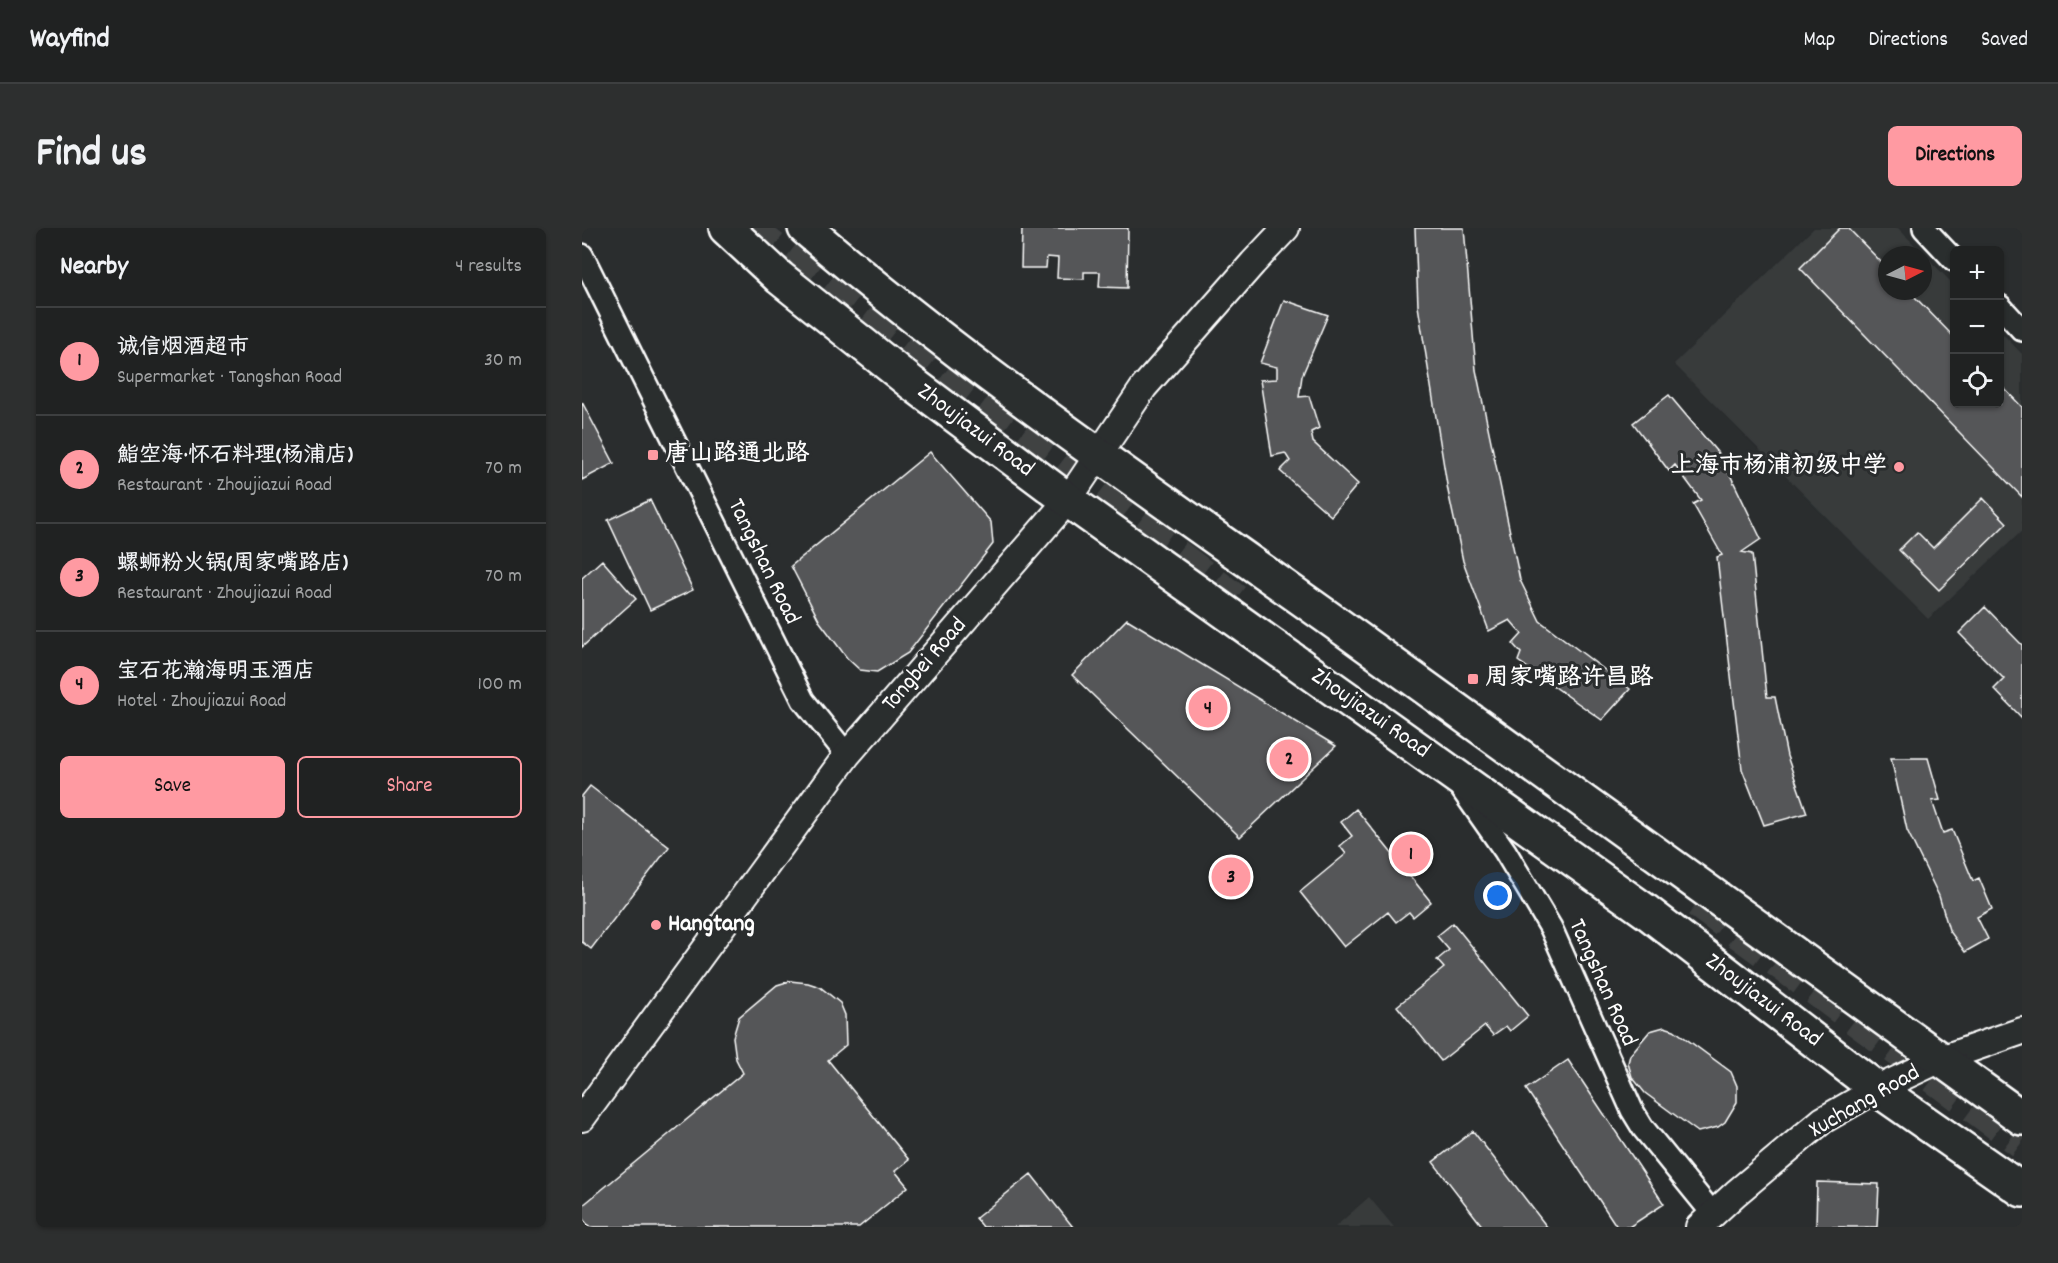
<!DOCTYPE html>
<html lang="en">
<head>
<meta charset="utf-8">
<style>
	body { margin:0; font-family:Dekko,"LXGW WenKai TC",sans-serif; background:#2d2f2f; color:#f1f3f6 }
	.controls { position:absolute; right:18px; top:18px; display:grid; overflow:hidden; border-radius:9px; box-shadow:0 2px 4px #0004 }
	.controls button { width:54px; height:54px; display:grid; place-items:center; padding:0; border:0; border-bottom:2px solid #3d3f40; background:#202222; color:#f1f3f6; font:30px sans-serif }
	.compass { position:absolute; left:1296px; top:18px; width:54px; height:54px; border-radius:50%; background:#202222; box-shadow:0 2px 4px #0004; rotate:84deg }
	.you { position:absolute; left:916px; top:668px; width:21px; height:21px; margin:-15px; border:4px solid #fff; border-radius:50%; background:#1a73e8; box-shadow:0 0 0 9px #1a73e833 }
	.badge { display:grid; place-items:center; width:39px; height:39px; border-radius:50%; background:#ff9aa2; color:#111; font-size:20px; font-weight:700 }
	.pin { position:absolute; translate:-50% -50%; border:3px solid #fff; box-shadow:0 2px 6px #0006 }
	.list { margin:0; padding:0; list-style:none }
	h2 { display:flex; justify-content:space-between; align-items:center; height:78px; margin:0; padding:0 24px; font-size:26px }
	h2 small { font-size:20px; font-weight:400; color:#a2a4a5 }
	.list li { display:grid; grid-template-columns:39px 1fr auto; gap:18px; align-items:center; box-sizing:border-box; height:108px; padding:0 24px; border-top:2px solid #3d3f40 }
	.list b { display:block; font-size:22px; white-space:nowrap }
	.list p { margin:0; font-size:20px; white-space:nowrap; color:#a2a4a5 }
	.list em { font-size:20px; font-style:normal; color:#a2a4a5 }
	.actions { display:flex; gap:12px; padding:18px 24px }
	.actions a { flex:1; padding:14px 0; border:2px solid #ff9aa2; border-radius:9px; text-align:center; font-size:21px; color:#ff9aa2 }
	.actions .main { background:#ff9aa2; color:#111 }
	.icon { flex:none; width:33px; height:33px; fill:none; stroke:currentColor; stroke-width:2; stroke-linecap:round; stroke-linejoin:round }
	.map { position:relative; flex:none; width:1440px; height:999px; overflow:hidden; border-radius:9px }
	header { display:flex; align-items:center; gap:36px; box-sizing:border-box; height:84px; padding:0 30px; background:#202222; border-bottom:2px solid #3d3f40 }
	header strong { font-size:28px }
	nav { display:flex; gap:33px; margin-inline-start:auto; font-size:21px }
	.intro { display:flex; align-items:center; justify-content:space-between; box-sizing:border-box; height:144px; padding:0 36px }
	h1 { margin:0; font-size:42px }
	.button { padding:15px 27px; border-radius:9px; background:#ff9aa2; color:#111; font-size:21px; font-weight:700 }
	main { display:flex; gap:36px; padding:0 36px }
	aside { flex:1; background:#202222; border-radius:9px; box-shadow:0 2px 4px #0004 }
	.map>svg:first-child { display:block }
	.built { fill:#373a3b; fill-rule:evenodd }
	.building { fill:#555758; stroke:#fff; stroke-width:1.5 }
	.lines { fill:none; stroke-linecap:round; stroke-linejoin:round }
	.trunk-tunnel { stroke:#3f4243; stroke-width:33; stroke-dasharray:33 16; stroke-linecap:butt }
	.minor-casing { stroke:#fff; stroke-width:26 }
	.tertiary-casing { stroke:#fff; stroke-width:30 }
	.primary-casing { stroke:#fff; stroke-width:38 }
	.minor { stroke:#2a2d2e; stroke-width:21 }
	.tertiary { stroke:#2a2d2e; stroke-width:26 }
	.primary { stroke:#2a2d2e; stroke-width:33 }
	.poi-dot { fill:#ff9aa2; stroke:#2a2d2e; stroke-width:2 }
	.labels { text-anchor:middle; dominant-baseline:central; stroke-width:6; stroke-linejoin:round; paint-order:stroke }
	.street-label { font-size:24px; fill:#fff; stroke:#2a2d2e }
	.poi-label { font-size:24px; font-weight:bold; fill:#fff; stroke:#2a2d2e; text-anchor:start }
</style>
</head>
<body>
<header>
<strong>Wayfind</strong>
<nav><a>Map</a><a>Directions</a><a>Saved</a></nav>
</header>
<div class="intro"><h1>Find us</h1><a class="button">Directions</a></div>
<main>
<aside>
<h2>Nearby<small>4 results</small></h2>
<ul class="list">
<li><span class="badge">1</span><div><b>诚信烟酒超市</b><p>Supermarket · Tangshan Road</p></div><em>30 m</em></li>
<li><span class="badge">2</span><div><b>鮨空海·怀石料理(杨浦店)</b><p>Restaurant · Zhoujiazui Road</p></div><em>70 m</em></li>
<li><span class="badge">3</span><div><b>螺蛳粉火锅(周家嘴路店)</b><p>Restaurant · Zhoujiazui Road</p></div><em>70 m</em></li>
<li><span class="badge">4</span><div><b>宝石花瀚海明玉酒店</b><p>Hotel · Zhoujiazui Road</p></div><em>100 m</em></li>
</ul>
<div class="actions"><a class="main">Save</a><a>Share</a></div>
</aside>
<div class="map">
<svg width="1440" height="999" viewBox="0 0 1440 999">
	<rect width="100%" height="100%" fill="#2a2d2e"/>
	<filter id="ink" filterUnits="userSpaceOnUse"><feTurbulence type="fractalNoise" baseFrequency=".0167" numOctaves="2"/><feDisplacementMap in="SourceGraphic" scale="12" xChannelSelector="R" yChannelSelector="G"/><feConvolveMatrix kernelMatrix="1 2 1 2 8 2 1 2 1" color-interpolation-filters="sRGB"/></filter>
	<g filter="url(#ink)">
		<path class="built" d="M1232 0H1316L1372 57V176H1418V103L1440 126V303L1346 391 1092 136ZM1305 27H1341V63H1305Z
			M787 969 812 999H753Z"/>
		<path class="building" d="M440 0H546L545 60 517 59 518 44H502V51L475 50 476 30 465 29 464 40H439Z
			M833 0H882L894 142 938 352 958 393 1048 461 1020 492 936 433 939 425 931 416 940 406 928 392 907 403 881 333 866 263 836 78Z
			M1258 0H1266L1305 40V63H1327L1372 109V176H1418V156L1440 179V269L1218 40Z
			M702 72 746 87 720 148 717 169 727 168 737 200 729 204 731 214 776 256 749 288 698 243 708 233 703 225 690 228 678 152 695 151V139L678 135Z
			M1087 167 1140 230 1179 311 1160 324 1170 326 1185 469H1193L1205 528 1225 585 1182 597 1160 541 1135 329 1140 327 1111 276 1119 272 1093 237 1087 243 1051 195Z
			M0 174 32 235 0 252Z
			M348 224 409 294 411 316 326 425 295 444 278 442 265 430 238 394 209 338Z
			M1401 270 1425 295 1357 362 1317 322 1335 304 1351 320Z
			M68 272 111 362 68 382 26 292Z
			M20 332 54 371 0 419V350Z
			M1403 379 1440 417V490L1412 461 1422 451 1377 405Z
			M545 391 754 518 658 609 490 447Z
			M1309 530H1346L1358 572 1350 573 1361 605 1370 602 1391 653 1397 650 1410 681 1395 689 1406 711 1383 724 1367 702 1357 668 1325 602Z
			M8 558 87 619 9 721 0 714V568Z
			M774 581 849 674 831 689 827 684 814 694 806 684 762 719 718 664 764 626 758 618 770 608 759 594Z
			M871 695 946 788 928 803 924 798 911 807 903 798 859 833 815 778 862 740 855 732 867 722 855 708Z
			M208 753 226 755 238 759 258 775 263 787 264 817 246 832 327 932 313 943 326 959 277 999H3L6 997 0 990V978L161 845 154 831 151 809 157 789 195 757Z
			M1082 799 1092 802 1149 844 1155 858V874L1143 894 1136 899 1116 904 1063 865 1050 849 1046 835 1048 827 1068 803Z
			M986 832 1082 976 1047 999H1035L944 861Z
			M891 903 965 999H901L851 934Z
			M449 946 491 999H401L394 990Z
			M1235 954 1297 956 1295 999H1234Z"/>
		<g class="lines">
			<path class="trunk-tunnel" d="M165 0 653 372
				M1116 674 1440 914"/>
			<defs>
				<path id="minor" d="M1342 0 1372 32
					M0 27 221 472 265 527
					M1418 78 1440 102
					M879 560 923 623 969 700 1050 882 1061 900 1131 986"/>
				<path id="tertiary" d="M0 890 265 527 486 272 562 159 671 35 704 0
					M1117 999 1154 965 1241 892 1295 861 1359 831 1440 803"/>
				<path id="primary" d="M144 0 198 50 331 156 486 272 1065 684 1295 861 1440 962
					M223 0C392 145 577 269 758 398 986 560 1213 725 1440 890"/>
			</defs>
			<use href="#minor" class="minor-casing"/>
			<use href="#tertiary" class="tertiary-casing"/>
			<use href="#primary" class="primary-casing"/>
			<use href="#minor" class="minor"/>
			<use href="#tertiary" class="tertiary"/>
			<use href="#primary" class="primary"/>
		</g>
	</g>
	<g class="poi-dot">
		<rect x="65" y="221" width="12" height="12" rx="3"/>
		<circle cx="1317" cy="239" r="6"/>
		<rect x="885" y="445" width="12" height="12" rx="3"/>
		<circle cx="74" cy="697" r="6"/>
	</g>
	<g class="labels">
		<g class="street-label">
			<text transform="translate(393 203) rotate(37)">Zhoujiazui Road</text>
			<text transform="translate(181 334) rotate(64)">Tangshan Road</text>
			<text transform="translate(343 437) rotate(-49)">Tongbei Road</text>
			<text transform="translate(788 486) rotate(35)">Zhoujiazui Road</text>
			<text transform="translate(1020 755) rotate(66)">Tangshan Road</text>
			<text transform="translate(1181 773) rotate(37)">Zhoujiazui Road</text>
			<text transform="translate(1283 874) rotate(-30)">Xuchang Road</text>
		</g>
		<g class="poi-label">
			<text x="83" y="227">唐山路通北路</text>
			<text x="1305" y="239" text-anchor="end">上海市杨浦初级中学</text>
			<text x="903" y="451">周家嘴路许昌路</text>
			<text x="86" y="697">Hangtang</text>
		</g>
	</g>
</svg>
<div class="controls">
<button>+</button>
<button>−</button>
<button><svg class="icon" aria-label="locate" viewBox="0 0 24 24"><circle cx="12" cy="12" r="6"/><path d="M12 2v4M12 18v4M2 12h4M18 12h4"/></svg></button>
</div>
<svg class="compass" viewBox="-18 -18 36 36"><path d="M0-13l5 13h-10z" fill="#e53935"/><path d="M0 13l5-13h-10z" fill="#a2a4a5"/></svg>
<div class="you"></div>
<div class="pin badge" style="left:829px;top:626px">1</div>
<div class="pin badge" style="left:707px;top:531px">2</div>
<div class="pin badge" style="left:649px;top:649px">3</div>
<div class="pin badge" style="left:626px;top:480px">4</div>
</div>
</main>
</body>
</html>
